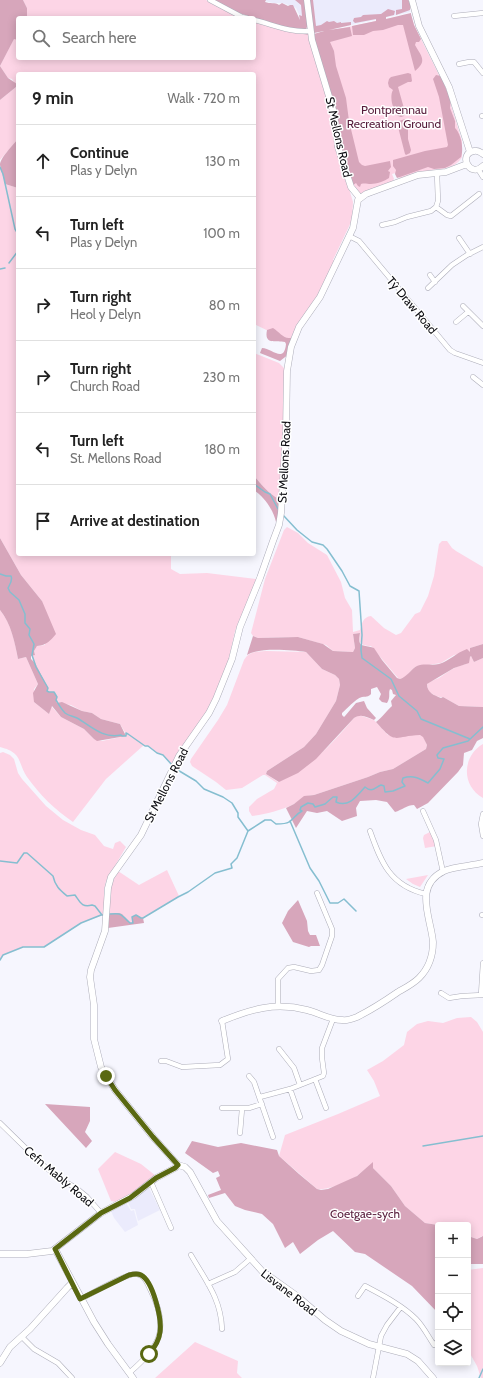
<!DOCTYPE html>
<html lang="en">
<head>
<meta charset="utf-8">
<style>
	body { margin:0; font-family:Cabin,sans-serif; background:#f2f2f2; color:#222 }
	.controls { position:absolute; right:12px; bottom:12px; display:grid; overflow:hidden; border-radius:4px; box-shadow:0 2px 10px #0003 }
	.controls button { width:36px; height:36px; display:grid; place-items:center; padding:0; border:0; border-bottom:1px solid #e0e0e0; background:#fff; color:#222; font:20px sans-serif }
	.stop { position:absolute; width:12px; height:12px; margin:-9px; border:3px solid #596811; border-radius:50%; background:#fff }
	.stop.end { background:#596811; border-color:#fff; box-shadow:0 1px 4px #0008 }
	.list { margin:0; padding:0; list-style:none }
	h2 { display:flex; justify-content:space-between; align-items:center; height:52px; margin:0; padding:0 16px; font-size:17px }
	h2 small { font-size:13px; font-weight:400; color:#767676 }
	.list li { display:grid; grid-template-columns:26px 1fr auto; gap:12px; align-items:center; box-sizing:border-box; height:72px; padding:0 16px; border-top:1px solid #e0e0e0 }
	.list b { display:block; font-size:15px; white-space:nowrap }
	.list p { margin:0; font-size:13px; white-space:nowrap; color:#767676 }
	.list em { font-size:13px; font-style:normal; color:#767676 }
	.icon { flex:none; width:22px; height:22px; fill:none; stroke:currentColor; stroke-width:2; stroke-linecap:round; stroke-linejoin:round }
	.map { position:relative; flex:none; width:483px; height:1378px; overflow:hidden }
	.search { position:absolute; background:#fff; box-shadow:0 2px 10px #0003; left:16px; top:16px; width:240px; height:44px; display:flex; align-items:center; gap:10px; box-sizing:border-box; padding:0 14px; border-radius:4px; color:#767676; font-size:15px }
	.panel { position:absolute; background:#fff; box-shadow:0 2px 10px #0003; left:16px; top:72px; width:240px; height:484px; border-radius:4px }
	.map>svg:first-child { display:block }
	.built { fill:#ebebfc }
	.green { fill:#fdd5e6 }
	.forest { fill:#d7a6bb }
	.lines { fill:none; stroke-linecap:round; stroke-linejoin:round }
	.stream { stroke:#85bed0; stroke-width:1.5 }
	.street-casing { stroke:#adadb9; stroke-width:5.5 }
	.secondary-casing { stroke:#adadb9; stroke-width:7 }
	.street { stroke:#fff; stroke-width:4.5 }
	.secondary { stroke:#fff; stroke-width:6 }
	.route { stroke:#596811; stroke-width:5 }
	.labels { text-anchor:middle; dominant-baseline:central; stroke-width:3; stroke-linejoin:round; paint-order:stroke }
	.park-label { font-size:12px; fill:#571c3b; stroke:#fff }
	.street-label { font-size:12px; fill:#0d0d12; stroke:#fff }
</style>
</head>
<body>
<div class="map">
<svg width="483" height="1378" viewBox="0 0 483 1378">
	<rect width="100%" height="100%" fill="#f6f6fe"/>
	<path class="built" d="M261 0H301L303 22 296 8 283 3H273Z
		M309 0H408L410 12 314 33Z
		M149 1188 160 1210 138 1221 135 1209H131L128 1202Z
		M126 1203 131 1211 134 1210 138 1225 125 1232 114 1218 111 1211Z"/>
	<path class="green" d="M23 0H206L240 18H27V8Z
		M410 14 415 27 441 79 450 102 462 141V157C456 168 443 169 432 170V172L400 179 396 173 392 174 394 179 392 182 360 194 353 188 339 140 337 115 314 34Z
		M254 22 282 30 308 35 333 113 339 155 353 202 352 220 333 260 336 261 331 275 289 341 254 324V74H18V139L0 160V100L16 87 12 79 8 78 0 66 14 38 18 40V58H254Z
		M0 167 3 174 5 184 18 188V554H171V569L180 574 207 573 257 579 235 631 227 667 211 705 171 764 163 755 157 753 148 746 144 745 106 779 73 822C54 809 40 795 27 777 22 770 20 759 16 755 11 750 7 749 0 747V610C11 623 15 642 18 659L26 657 38 684 34 689V702L49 714 51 706 61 717 84 729 94 739 102 741 126 736V734L120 724 101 719 92 713 82 711 71 705 57 703 47 691 31 655H35L34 651 37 646 45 645 42 601 21 575 0 538Z
		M254 353 279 363 287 371 279 499C269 494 262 485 254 476Z
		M287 527 298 533 308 543 327 555 341 582 345 598 352 610 353 632 360 630C362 623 363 617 371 616L384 628 396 635 401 633 415 614 420 612 428 596 434 576 439 544 442 541H447L452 548 456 551 483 567V644L470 648V652L454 655 441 663 415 667 405 677 400 679 398 678 371 646C361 646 358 643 360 633L353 634 355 648 353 652 333 651 326 645 298 637 258 638 253 636 251 633 265 579 284 530Z
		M266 651 306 652 322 669 335 675 339 679 340 685 336 701 316 734 304 747 267 771 266 774 278 782C310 768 332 744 354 718L359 715 374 720 388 735H420L423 736 427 745 426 749 393 769 380 772 368 777 314 795C304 795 300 801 292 805 279 811 266 814 252 816L249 811V807L257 799 274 789 277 783 265 775H263L242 788 226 790 216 782 192 766 190 762 191 759 218 720 227 705 244 660C249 651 256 652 266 651Z
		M471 656 474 662 483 658V707L459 706 443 697C438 698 432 694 428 691L427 684C430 681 435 680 439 678 448 672 455 666 466 664L470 657Z
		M483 744V798C461 786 462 756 483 744Z
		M3 752 10 755 14 759 18 773 22 779 46 806 63 820 81 830 95 835 104 846 113 849 115 843 120 841 126 847 106 881 104 890V915L81 923 44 947H23L3 955 0 960V753Z
		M432 831 437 846 425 848 423 838 424 835Z
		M167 870 179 896 143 918 132 919 133 923H130C121 915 122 913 109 914L108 904 112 879 118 871 139 885Z
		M428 875 420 887 413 884 406 879Z
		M471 1017 477 1022 483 1032V1245L482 1236 477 1239 468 1236V1225H438L425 1223 405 1206 391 1186 373 1168V1163C368 1167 363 1171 358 1175 351 1181 326 1191 317 1189L279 1156 285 1135 338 1114 380 1096 374 1081 367 1070 383 1061 404 1045 407 1032 417 1024 428 1021 443 1023 457 1018Z
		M115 1152 141 1164 156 1176 134 1192 116 1202 111 1201 98 1169Z
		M483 1268V1378H481L477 1366 468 1350V1270Z
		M195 1342 238 1361 237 1373 242 1378H155Z"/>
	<path class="forest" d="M0 0H23L27 8V18H18V40L14 39 0 66 8 78 17 84 16 87 0 100Z
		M214 0H266L265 2C270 4 275 2 279 5L282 3 288 6 290 5H293L300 20 299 15 302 16 301 5 295 0H313L316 26 321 25 327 21 329 22 334 21 337 23 341 22V23L351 22V25L329 30 350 27 352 36 330 42 334 51 336 66 346 98 349 121 359 162 362 165 365 166 390 161 391 167 388 171 390 172 389 178C385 181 376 184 371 184 367 184 365 183 361 184L360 187 358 186 356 183 352 186 340 146 337 115 313 40 314 34 324 31 314 33 308 25 306 29 308 35 282 30 283 27 239 13Z
		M402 0H408L411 2 410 10 396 15V10L402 9Z
		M388 9 395 11 394 15 386 17V19C395 17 402 15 411 13V14L414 25 421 39 419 42H416L415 45C422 57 427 61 415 71L403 25H398L383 30 373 31 364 35H353L352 26 376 21V19L355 23 353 21 354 18 361 17 363 15 381 14Z
		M408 73 411 74 412 81 411 82H408L398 87 405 112 404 116 401 117 398 116C393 110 389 97 393 90L389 87 388 83 389 79 391 77Z
		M436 75 441 76 447 91H449L448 94 451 100 450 108 455 121V128C461 134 464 148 461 157L451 165 445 168 434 169 428 167 397 178 395 174 396 170 393 166V160L425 151 447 147 448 145 439 97 433 79Z
		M405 119 408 123V139L411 150 410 153 406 155 405 154 397 123 399 121Z
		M18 139V188L5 184C4 178 1 171 0 165 0 158 13 145 18 139Z
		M273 328C281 333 285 342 295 336L289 354 280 361 260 353 262 348C272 348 284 364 286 344L285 342C275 340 264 345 267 330Z
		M254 476C262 485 269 494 279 499V523L276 522C273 509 264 497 254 490Z
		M0 538 21 575 42 601 56 634C50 641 47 645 37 646L34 651 35 655 31 656V659L35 663 48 688V691L49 692H54L57 697 56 700 57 703 62 702 82 711 92 713 101 719 120 724 126 736 97 741 94 739 84 729 61 717 52 706 49 714 34 702 33 693 38 684 26 657 18 659C15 643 11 623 0 610Z
		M360 633C357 649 364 644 374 648L382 660 397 678 400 679C407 677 411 669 417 666 424 663 432 666 439 664 449 661 456 653 467 649L470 652V648L483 644V658L474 662 471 656 470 657 469 663 454 668 427 684C427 693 434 695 441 698L443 697 459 706 483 707V738L477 741 472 750 464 753 463 765 458 772 428 803 417 809 414 805C407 805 402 810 395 812L387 802 376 800 360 801 356 808 357 816 342 821 327 811 317 813 307 811 296 828 286 808 294 804 304 796 314 795 368 777 380 772 393 769 426 749 427 745 423 737 420 735C393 736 397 746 376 722 383 717 386 711 392 706L391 701 396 695 393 694 392 690 390 689C388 693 391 697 387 703L382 702 379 699 381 694 377 687 371 689V694C367 698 366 696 362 697 355 699 347 709 342 713V715L344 717 345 716 356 703 364 701 367 708 376 718 374 720C367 717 361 713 354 718L316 759 298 773 279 782 266 774 267 771 304 747 316 734 336 701 340 685 339 679 335 675 322 669 306 652C292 650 258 647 247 655L253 636 258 638 298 637 323 644 333 651 353 652 355 648 353 634Z
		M298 900 307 921 308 931 310 935H316L320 946H311L309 947 293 942 282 923 288 911Z
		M118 913 122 914 130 923H133L132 917 136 915 141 918H143L144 923 108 928 109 914Z
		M45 1104 90 1107V1121L85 1132 92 1141 86 1148Z
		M192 1141 218 1147 241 1143 277 1150 279 1156 299 1174 317 1189 321 1190 328 1189 357 1176 373 1162V1168L391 1186 405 1206 425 1223 438 1225V1313L412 1286 365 1254 355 1252 333 1231 318 1240 300 1254 293 1242 285 1248 273 1224 262 1214 245 1210 235 1206 225 1193 209 1198 208 1195 221 1190 216 1178 220 1176 218 1171 213 1173 185 1153Z
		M468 1236 477 1239 483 1236V1264H468Z"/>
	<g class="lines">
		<path class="stream" d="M0 167 3 174 15 229 18 234
			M9 263 18 251
			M0 269 5 268
			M254 484 265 492 270 494 278 509
			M283 515 297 530 312 542 323 545 327 549 342 571 350 586 359 591 362 635 361 650 362 658 391 679 399 696 417 711 421 719 470 739
			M0 574 6 576H11C13 580 10 584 8 588L10 592 19 600 25 614V623L30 629 29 635 34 644 32 655 36 667 48 688 47 691 49 692H54L57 697 56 700C59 705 61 709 65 713 69 716 73 716 77 718 91 726 103 739 121 735L122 736H126V733L128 734 145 746H148L157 753 163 755 172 765
			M176 769 196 781 204 789 223 797 232 803 238 813V817L248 831 265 820H271L276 824C280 824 286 824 289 822 294 819 296 814 302 811L300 810 301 807 308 803 313 804 315 807 325 804 333 797H337L336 802C349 808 357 796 365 787 372 793 374 788 381 785L384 786 385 792 393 791 405 786 402 782 403 778C413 775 419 778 428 783L440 769 444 759 438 758 437 755 443 748 468 741 483 727
			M290 821 310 868 319 881 330 903H338L344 899 356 911
			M0 861 17 863 24 853H27L53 876C55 886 60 890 67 896L75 895C80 902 82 908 92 905L95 906 102 915H104
			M108 914C123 913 119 913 130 923H133L132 917 136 915 141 918H143L178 897 188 892 215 873 232 868 231 864 237 858 248 831
			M0 960 3 955 23 947H44L81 923 101 915
			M423 1146 483 1136
			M479 1378 483 1369"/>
		<defs>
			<path id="street" d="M210 0 242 17 247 18
				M454 16 483 13
				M254 20C272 24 290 33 310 31
				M459 64 469 62H474L483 73
				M482 116H483
				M478 169 483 177
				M436 207 447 215 451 216 479 194
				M382 225 395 222 407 217 431 211 436 207 438 201 437 173
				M349 236 359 241 450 350 455 353 483 363
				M459 238 470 254
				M430 275 435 282
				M428 288 452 265 467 255 483 247
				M463 306 483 326
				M456 322 468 312
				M473 377 483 385
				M423 811 436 840 443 872
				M483 814 481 824 483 836
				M370 831C381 862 390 886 426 894
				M482 915H483
				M441 993 449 998 462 996 483 995
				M481 995 483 963
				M278 1006V979L288 968 294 967 311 971 319 970 322 965 332 936V929L317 893
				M279 1049 294 1068 300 1085
				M161 1061H166L182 1067 220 1065 228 1059 222 1021
				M249 1076 254 1082 273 1137
				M315 1079 326 1108
				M290 1089 300 1117
				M260 1097 290 1089 323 1076 324 1073 322 1058V1048L333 1019
				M222 1108H249L262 1104
				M0 1123 43 1165 60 1179 76 1188 87 1197 101 1213
				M240 1133 242 1109
				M151 1182 171 1228
				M191 1255C206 1281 221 1299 222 1329
				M208 1284 235 1272 250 1259
				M358 1296 365 1286C382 1295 402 1305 416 1319 423 1326 428 1336 434 1345L438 1341
				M81 1299C91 1294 126 1273 136 1274 144 1275 147 1282 150 1289 170 1328 161 1346 129 1373
				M22 1337 34 1349 58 1363 72 1378
				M373 1378 381 1336 387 1325 400 1308"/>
			<path id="secondary" d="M307 0 312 40 334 113 338 147 351 187 360 198
				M412 0 419 26 449 87 470 152
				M483 154C480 152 478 150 474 151 458 153 469 179 483 166
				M222 1021C251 1009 275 1002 307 1010 319 1013 330 1020 342 1020 347 1021 352 1019 357 1017 371 1010 385 1001 398 992 405 988 413 984 419 978 428 969 433 956 433 942 431 918 413 886 444 871 456 866 471 866 483 863
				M178 1165 153 1137 115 1090 101 1067 94 1039V1005L90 977 91 970 105 931 108 888 111 877 141 835 179 756 209 713 216 699 232 659 240 627 260 578 273 541 279 525 281 513 286 433 287 371 291 347 299 327 320 297 353 228 358 200 366 194 418 175 446 172 467 164
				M178 1165 185 1167 190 1172 217 1221 262 1271 297 1296 325 1320 341 1331 369 1344 407 1354 418 1361 433 1378
				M55 1249 94 1322 108 1344 133 1378
				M0 1254H27L52 1251 101 1213 133 1196 156 1178 175 1168 178 1165
				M0 1363 10 1347 30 1329 67 1288 72 1283"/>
		</defs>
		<use href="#street" class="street-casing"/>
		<use href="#secondary" class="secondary-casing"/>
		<use href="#street" class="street"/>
		<use href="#secondary" class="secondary"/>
	</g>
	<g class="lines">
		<path class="route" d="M106 1076 115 1090 153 1137 178 1165 175 1168 156 1178 130 1198 101 1213 55 1249 80 1299 129 1275C133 1274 137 1273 141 1275 153 1281 162 1319 160 1332 159 1341 155 1347 149 1354"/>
	</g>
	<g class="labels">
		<g class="park-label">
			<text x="394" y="109">Pontprennau<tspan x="394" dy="14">Recreation Ground</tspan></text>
			<text x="365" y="1213">Coetgae-sych</text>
		</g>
		<g class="street-label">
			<text transform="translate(339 137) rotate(77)">St Mellons Road</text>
			<text transform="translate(412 305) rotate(50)">Tŷ Draw Road</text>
			<text transform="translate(284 462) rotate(-87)">St Mellons Road</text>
			<text transform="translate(166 785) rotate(-63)">St Mellons Road</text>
			<text transform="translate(59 1176) rotate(40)">Cefn Mably Road</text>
			<text transform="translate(289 1292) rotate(38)">Lisvane Road</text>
		</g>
	</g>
</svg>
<div class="controls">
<button>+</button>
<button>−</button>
<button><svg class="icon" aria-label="locate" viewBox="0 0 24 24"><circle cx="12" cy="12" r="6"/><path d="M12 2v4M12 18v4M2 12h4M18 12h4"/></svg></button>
<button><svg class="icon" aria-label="layers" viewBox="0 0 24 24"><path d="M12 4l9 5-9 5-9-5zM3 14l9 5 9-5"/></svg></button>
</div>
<div class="stop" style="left:149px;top:1354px"></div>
<div class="stop end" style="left:106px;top:1076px"></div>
<div class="search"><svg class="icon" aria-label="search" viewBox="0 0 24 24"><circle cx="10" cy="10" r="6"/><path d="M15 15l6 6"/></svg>Search here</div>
<section class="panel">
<h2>9 min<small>Walk · 720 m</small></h2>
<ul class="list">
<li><svg class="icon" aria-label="ahead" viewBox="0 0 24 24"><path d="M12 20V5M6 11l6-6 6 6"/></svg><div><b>Continue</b><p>Plas y Delyn</p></div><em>130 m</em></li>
<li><svg class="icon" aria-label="left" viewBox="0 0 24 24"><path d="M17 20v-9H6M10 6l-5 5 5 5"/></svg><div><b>Turn left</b><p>Plas y Delyn</p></div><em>100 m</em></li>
<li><svg class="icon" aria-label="right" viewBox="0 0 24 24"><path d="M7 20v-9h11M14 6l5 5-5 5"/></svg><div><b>Turn right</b><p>Heol y Delyn</p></div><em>80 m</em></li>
<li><svg class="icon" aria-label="right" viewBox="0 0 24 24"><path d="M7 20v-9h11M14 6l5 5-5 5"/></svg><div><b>Turn right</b><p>Church Road</p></div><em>230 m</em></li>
<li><svg class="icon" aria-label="left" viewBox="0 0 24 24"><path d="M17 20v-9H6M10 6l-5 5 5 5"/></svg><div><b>Turn left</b><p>St. Mellons Road</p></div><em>180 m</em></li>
<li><svg class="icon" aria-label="arrive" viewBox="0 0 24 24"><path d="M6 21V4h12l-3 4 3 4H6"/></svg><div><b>Arrive at destination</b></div></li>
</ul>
</section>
</div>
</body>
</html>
